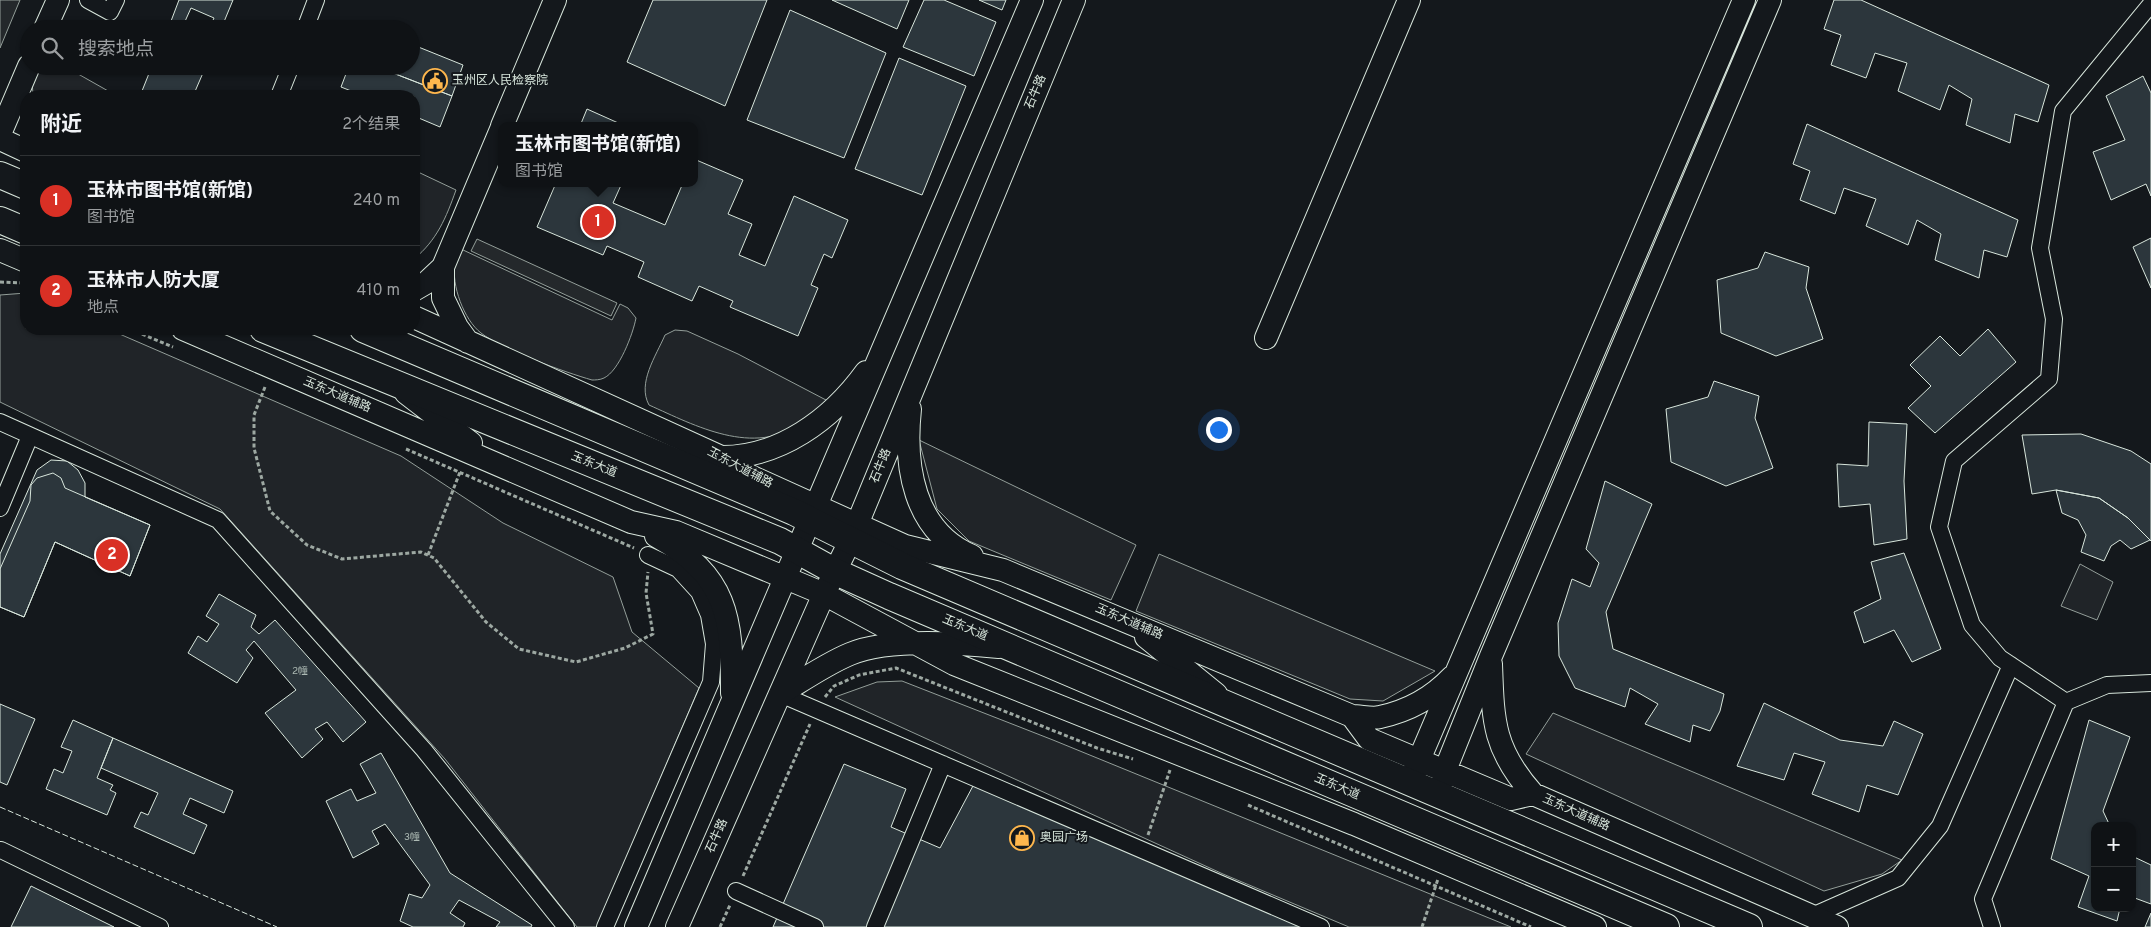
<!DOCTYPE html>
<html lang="zh">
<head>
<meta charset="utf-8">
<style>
	body { margin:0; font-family:Overpass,"Noto Sans SC",sans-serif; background:#181b1e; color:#f1f3f6 }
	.controls { position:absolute; right:15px; bottom:15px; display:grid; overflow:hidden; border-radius:10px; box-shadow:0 1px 4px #0004 }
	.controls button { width:45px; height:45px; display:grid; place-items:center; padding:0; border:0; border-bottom:1px solid #2f3234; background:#0f1215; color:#f1f3f6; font:25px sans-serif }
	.you { position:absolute; left:1218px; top:429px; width:18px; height:18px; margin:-12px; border:4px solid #fff; border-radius:50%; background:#1a73e8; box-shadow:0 0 0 8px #1a73e833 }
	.badge { display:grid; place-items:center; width:32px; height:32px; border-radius:50%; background:#d93025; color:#fff; font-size:16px; font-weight:700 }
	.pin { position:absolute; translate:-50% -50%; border:2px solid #fff; box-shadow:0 1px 5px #0006 }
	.popup { position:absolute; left:498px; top:122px; width:200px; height:65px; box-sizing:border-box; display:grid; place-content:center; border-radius:10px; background:#0f1215; filter:drop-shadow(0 1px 4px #0005); font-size:16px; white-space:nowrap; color:#9b9ea0 }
	.popup b { font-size:19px; color:#f1f3f6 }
	.popup::after { content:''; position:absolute; left:50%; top:100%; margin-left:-10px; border:10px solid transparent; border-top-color:#0f1215 }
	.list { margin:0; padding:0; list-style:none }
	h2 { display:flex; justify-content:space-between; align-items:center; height:65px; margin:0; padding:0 20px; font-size:21px }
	h2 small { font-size:16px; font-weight:400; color:#9b9ea0 }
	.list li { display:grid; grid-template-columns:32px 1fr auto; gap:15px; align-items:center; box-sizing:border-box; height:90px; padding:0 20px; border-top:1px solid #2f3234 }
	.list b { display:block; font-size:19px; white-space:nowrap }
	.list p { margin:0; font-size:16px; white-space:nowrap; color:#9b9ea0 }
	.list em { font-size:16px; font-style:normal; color:#9b9ea0 }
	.icon { flex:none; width:28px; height:28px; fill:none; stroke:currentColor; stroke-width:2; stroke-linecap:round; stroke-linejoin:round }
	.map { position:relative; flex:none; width:2151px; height:927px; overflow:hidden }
	.search { position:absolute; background:#0f1215; box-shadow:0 1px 4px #0004; left:20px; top:20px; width:400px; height:55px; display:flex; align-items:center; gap:12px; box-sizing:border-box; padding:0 18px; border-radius:28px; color:#9b9ea0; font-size:19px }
	.panel { position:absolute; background:#0f1215; box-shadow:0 1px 4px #0004; left:20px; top:90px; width:400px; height:245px; border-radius:20px }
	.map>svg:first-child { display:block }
	.green { fill:#202428; stroke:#939e99 }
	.parking { fill:#24282b; stroke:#939e99 }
	.building { fill:#2c363c; stroke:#d8e6dc }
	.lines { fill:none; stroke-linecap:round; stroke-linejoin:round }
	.street-casing { stroke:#d8e6dc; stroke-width:18 }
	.secondary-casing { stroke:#d8e6dc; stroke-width:24 }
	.primary-casing { stroke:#d8e6dc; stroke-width:28 }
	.path { stroke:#9da8a2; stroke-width:3; stroke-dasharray:4 2.5; stroke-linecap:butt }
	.street { stroke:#14181c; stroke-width:16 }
	.secondary { stroke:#14181c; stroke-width:22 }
	.primary { stroke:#14181c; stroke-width:26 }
	.fence { stroke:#d8e6dc; stroke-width:1; stroke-dasharray:6 2.5; stroke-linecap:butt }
	.labels { text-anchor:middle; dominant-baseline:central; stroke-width:4; stroke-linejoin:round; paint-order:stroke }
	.number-label { font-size:10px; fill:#adbab4 }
	.poi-label { font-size:12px; fill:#d8e6dc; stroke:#14181c; text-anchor:start }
	.street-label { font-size:12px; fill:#d8e6dc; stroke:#14181c }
</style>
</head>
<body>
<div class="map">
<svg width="2151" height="927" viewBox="0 0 2151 927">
	<rect width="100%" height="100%" fill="#14181c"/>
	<path class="green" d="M38 66H64L117 96H33L32 79Z
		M418 172 456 190C446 218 437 240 414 259V179Z
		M461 249 612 320 620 304 628 308 636 318C633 334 619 371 604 378 600 380 595 380 592 380 564 372 503 350 481 333 464 320 451 285 455 263 456 259 459 254 461 249Z
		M26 293V329H108L401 456 503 523 613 577 632 632 699 688 597 927H577L445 759 220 509 0 402V295Z
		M675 330 687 331 738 354 826 400C820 411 812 416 802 423 753 457 696 426 649 405 637 383 656 356 665 335Z
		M919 440 1136 545 1111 600 969 541 937 509Z
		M1159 554 1435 671 1383 701 1350 699 1136 611Z
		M2080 564 2113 582 2097 620 2061 606Z
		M902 681 1053 740 1511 927H1349L1223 874 835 697 877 682Z
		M1553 713 1902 860 1882 874 1824 891 1526 754Z"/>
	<path class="parking" d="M0 0H20L0 48Z
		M477 239 617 303 611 316 471 251Z"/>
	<path class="building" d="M179 0H233L221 29H209L214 18 191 8 182 28 185 29H168Z
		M653 0H767L725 106 627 62Z
		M832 0H909L897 29Z
		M924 0H944L996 22 974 76 903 47Z
		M979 0H1006L1002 10Z
		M1834 0H1861L2049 85 2038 122 2015 114 2010 143 1966 125 1972 99 1949 85 1940 110 1898 91 1907 63 1875 53 1866 78 1831 65 1841 35 1824 29Z
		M790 10 886 53 844 158 747 120Z
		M411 44 463 65 452 96 375 66H411Z
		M899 58 966 86 922 195 855 169Z
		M152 66 191 67 206 66 193 96H140Z
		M349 66H375L452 96 440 127 414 116V96H364L341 87Z
		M2143 76 2151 93V196L2146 184 2111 200 2093 152 2125 140 2106 96Z
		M587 109 625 126H580Z
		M1807 124 2018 220 2007 257 1984 250 1979 278 1935 260 1941 234 1917 220 1908 245 1866 226 1876 199 1844 188 1835 214 1800 200 1810 171 1793 164Z
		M694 159 743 180 728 214 752 224 739 255 765 266 794 196 848 220 832 258 824 254 811 285 818 288 798 336 730 307 733 301 699 286 692 301 638 277 644 262 607 246 603 255 537 227 556 183H622L613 203 665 225 683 183H694Z
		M2151 238V288L2133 247Z
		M1765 252 1809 267 1806 288 1823 339 1776 356 1721 333 1717 280 1758 268Z
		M1988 329 2016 362 1935 433 1908 408 1931 386 1910 365 1940 336 1960 356Z
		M1714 381 1759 396 1755 418 1773 468 1726 486 1671 462 1666 409 1708 397Z
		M1869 422 1907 424 1904 481 1907 539 1874 545 1870 504 1839 507 1837 464 1868 466Z
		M2081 434 2131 451 2151 464V541L2128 518 2099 498 2056 490 2032 494 2022 435Z
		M51 460 67 461 78 470 85 483V497L150 525 130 576 55 542 24 617 0 607V554L37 470Z
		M53 473 61 478 65 488 150 525 130 576 55 542 24 617 0 607V569L30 501 31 485 37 478Z
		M1605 481 1652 504 1606 612 1613 649 1724 694 1720 711 1710 731 1693 725 1690 742 1645 724 1658 704 1630 688 1625 707 1575 688 1559 656 1558 623 1572 579 1590 587 1599 563 1586 549Z
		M2056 490 2099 498 2128 518 2150 540 2131 549 2120 540 2111 546 2104 561 2081 552 2086 535 2078 520 2062 513Z
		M1904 553 1941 649 1912 662 1894 630 1864 643 1854 612 1881 599 1871 562Z
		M219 594 256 615 251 627 259 634 275 620 366 722 343 742 327 722 315 729 323 739 302 758 265 713 296 690 254 641 246 650 253 658 237 683 188 653 198 636 207 642 219 624 206 616Z
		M1764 703 1840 740 1883 746 1894 721 1923 734 1898 795 1867 785 1859 812 1812 794 1825 762 1794 753 1784 780 1737 766Z
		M0 704 35 719 7 785 0 782Z
		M73 720 113 738 97 778 113 785 110 790 116 793 107 815 46 789 54 769 63 773 72 751 61 747Z
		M2089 720 2130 737 2103 811 2110 826H2095V908H2120L2117 921 2078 907 2089 876 2051 859Z
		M113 738 233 791 224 813 190 798 183 814 207 825 194 854 134 827 141 812 148 815 158 793 101 768Z
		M381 753 450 873 532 925 531 927H496L500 922 459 900 450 913 465 923 463 927H413L400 921 409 894 422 898 430 885 385 824 372 831 379 844 353 858 326 801 351 789 357 801 376 793 360 764Z
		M844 764 906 789 891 827 940 848 974 784 1308 927H773Z
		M2132 856 2151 865V904L2132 897Z
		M31 886 114 927H11Z
		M2151 913V927H2145Z"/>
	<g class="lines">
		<defs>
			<path id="street" d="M88 0 110 12 116 0
				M305 29 316 0
				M279 96 291 66
				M0 422 218 520 424 750 566 927
				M0 508 30 436
				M780 694 1321 927
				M2066 702 2000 658 1972 625 1939 527 1954 461 2049 379 2054 319 2040 248 2063 111 2151 4
				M1 850 160 927
				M736 891 815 927
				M1812 916 1898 878 1940 826 2011 665
				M605 927 711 682 714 644 709 615 699 592 678 569 648 555
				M875 927 943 764
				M1992 927 1983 899 2066 702 2107 685 2151 683"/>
			<path id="secondary" d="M45 29 58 0
				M502 126 555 0
				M0 134 29 66
				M0 139 26 151
				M0 250 26 261
				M443 267V298L457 327 468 342
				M414 290 426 283 443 267 502 127
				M414 317 721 457 750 476 905 546 1003 570 1352 716 1369 739 1511 799 1533 794 1837 927
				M183 329 631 522 676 532 824 594 954 664 1354 824 1595 927
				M1266 338 1409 0
				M406 393 471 443
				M910 409C904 465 913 531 972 556
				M718 457C779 459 832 419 866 372
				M656 536C728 576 732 617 732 693
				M1146 637 1216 694
				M1491 664C1493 721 1493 749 1533 794
				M780 694C803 680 826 664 850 654 887 638 959 643 999 647
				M1352 716C1361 716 1372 719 1380 717 1408 711 1433 697 1452 677
				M1413 774 1744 0
				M1440 783 1491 656 1770 0
				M636 927 1032 0
				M677 927 824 594 851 539 1074 0"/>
			<path id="primary" d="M0 175 26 186
				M0 220 26 231
				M263 329 780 541 836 572 889 596 1666 927
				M363 329 794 512 902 566 1749 927"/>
		</defs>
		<use href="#street" class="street-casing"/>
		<use href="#secondary" class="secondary-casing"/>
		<use href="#primary" class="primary-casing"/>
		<path class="path" d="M0 282 26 283
			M130 329 173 347
			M265 387 254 415V448L270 511 307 545 342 559 421 552 434 558 486 622 519 649 576 662 625 648 653 634 646 593 648 572
			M406 449 634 548
			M428 555 460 472
			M825 697 834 686 859 675 896 668 1097 748 1133 759
			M1248 805 1531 927
			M1148 835 1170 770
			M743 876 810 724
			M720 927 730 905
			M1422 927 1438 879"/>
		<use href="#street" class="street"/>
		<use href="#secondary" class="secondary"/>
		<use href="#primary" class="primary"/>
		<path class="fence" d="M0 807 277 927"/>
	</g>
	<defs>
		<symbol id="civic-ring" viewBox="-11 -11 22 22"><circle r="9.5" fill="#14181c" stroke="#ffb74d" stroke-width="1.5"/><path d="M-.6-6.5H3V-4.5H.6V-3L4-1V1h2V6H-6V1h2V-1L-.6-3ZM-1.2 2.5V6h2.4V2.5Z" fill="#ffb74d"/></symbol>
		<symbol id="shop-ring" viewBox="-11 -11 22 22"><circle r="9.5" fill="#14181c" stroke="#ffb74d" stroke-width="1.5"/><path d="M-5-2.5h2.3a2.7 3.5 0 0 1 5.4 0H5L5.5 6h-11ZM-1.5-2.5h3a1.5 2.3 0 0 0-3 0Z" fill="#ffb74d"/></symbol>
	</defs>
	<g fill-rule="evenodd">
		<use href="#civic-ring" x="421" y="67" width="28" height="28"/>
		<use href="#shop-ring" x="1008" y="824" width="28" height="28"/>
	</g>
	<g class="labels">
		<g class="number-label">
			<text x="300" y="671">2幢</text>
			<text x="412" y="837">3幢</text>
		</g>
		<g class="poi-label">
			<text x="452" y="81">玉州区人民检察院</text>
			<text x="1040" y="838">奥园广场</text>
		</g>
		<g class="street-label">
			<text transform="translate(1036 92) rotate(-67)">石牛路</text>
			<text transform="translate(337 395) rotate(23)">玉东大道辅路</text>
			<text transform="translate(594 465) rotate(22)">玉东大道</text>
			<text transform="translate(881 466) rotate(-68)">石牛路</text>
			<text transform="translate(740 468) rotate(28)">玉东大道辅路</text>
			<text transform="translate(1129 622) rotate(23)">玉东大道辅路</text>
			<text transform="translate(965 628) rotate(23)">玉东大道</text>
			<text transform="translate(1337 787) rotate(23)">玉东大道</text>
			<text transform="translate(1576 813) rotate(24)">玉东大道辅路</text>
			<text transform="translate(717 836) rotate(-66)">石牛路</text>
		</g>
	</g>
</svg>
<div class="controls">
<button>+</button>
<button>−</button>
</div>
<div class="you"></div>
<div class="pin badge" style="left:598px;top:222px">1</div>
<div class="popup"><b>玉林市图书馆(新馆)</b>图书馆</div>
<div class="pin badge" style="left:112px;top:555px">2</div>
<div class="search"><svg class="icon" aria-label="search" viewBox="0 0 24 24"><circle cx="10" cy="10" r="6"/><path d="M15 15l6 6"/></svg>搜索地点</div>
<section class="panel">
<h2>附近<small>2个结果</small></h2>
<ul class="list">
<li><span class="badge">1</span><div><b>玉林市图书馆(新馆)</b><p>图书馆</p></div><em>240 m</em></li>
<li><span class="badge">2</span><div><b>玉林市人防大厦</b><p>地点</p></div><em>410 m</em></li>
</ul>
</section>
</div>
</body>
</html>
